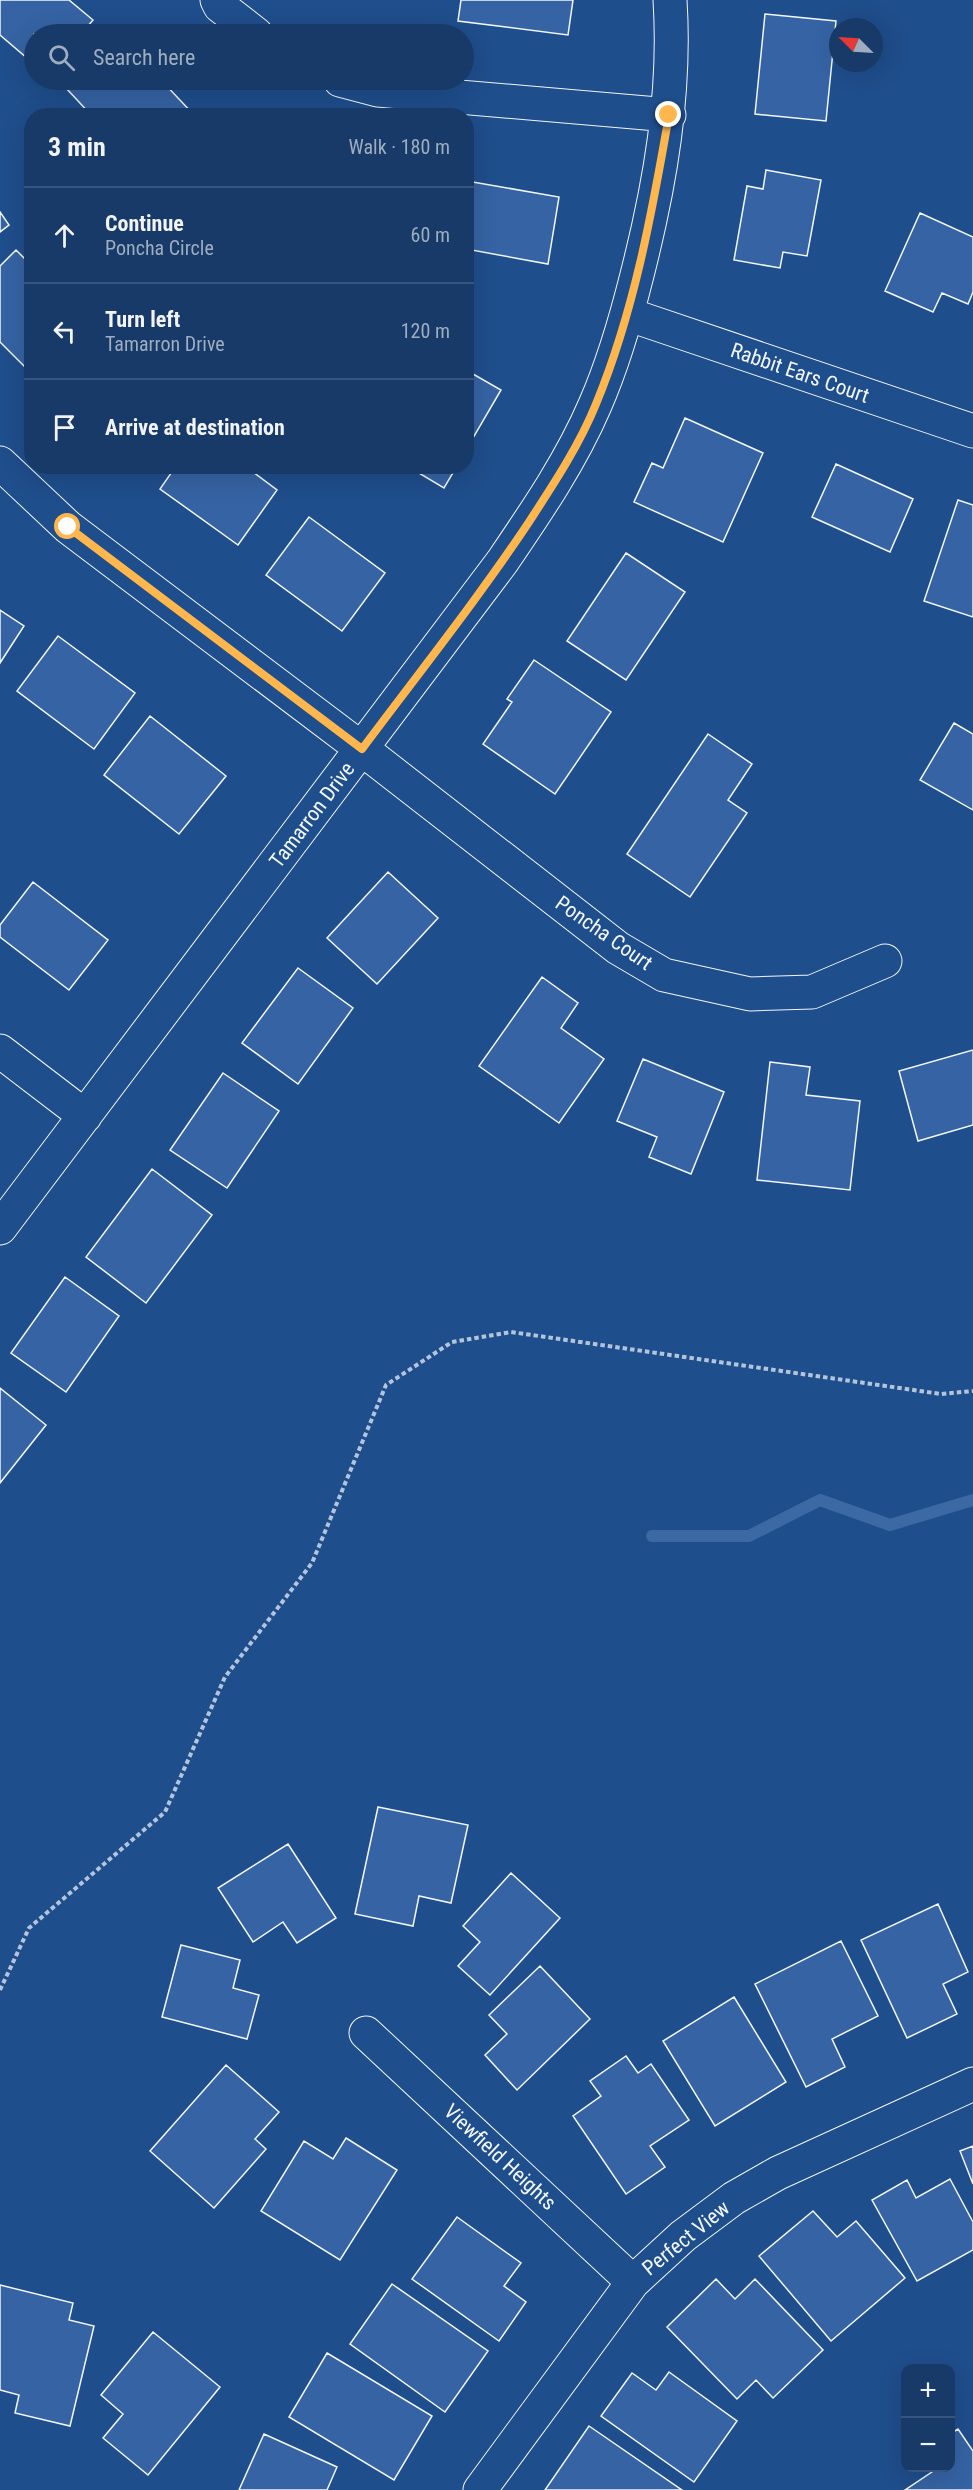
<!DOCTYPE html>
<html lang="en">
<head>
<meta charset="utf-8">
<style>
	body { margin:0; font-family:"Roboto Condensed",sans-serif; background:#20416f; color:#f1f3f6 }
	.controls { position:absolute; right:18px; bottom:18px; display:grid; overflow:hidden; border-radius:12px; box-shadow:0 6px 24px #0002 }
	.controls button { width:54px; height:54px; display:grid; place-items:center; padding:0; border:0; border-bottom:2px solid #36547d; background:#173a69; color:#f1f3f6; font:30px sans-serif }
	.compass { position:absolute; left:829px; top:18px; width:54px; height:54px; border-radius:50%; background:#173a69; box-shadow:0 6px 24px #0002; rotate:294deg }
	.stop { position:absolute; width:18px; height:18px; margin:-14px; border:4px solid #ffb74d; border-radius:50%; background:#fff }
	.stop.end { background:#ffb74d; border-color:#fff; box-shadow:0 2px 6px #0008 }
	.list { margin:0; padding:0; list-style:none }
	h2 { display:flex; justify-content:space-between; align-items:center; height:78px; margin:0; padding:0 24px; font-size:26px }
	h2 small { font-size:20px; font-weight:400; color:#9eadc0 }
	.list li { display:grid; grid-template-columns:39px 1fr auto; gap:18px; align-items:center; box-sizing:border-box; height:96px; padding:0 24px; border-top:2px solid #36547d }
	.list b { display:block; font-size:22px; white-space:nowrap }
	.list p { margin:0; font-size:20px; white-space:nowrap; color:#9eadc0 }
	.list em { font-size:20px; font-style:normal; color:#9eadc0 }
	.icon { flex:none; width:33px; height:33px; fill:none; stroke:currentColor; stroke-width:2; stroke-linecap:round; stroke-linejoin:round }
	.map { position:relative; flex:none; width:973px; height:2490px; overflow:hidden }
	.search { position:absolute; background:#173a69; box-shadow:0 6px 24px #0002; left:24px; top:24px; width:450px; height:66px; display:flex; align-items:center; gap:15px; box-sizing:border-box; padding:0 21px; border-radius:33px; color:#9eadc0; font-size:22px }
	.panel { position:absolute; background:#173a69; box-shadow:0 6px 24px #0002; left:24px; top:108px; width:450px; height:366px; border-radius:24px }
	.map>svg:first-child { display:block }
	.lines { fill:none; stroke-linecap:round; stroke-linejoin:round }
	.stream { stroke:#3b69a3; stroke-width:12 }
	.building { fill:#3563a3; stroke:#f2f6ff; stroke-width:1.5 }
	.street-casing { stroke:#f2f6ff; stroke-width:35 }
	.path { stroke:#b3c4dc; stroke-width:4; stroke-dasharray:4.5 3; stroke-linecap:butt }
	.street { stroke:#1f4e8c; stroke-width:33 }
	.route { stroke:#ffb74d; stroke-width:8 }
	.labels { text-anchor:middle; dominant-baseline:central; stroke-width:4.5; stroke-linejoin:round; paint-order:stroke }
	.street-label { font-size:21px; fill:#f2f6ff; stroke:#1f4e8c }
</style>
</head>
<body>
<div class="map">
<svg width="973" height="2490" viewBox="0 0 973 2490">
	<rect width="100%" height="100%" fill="#1f4e8c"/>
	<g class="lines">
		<path class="stream" d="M652 1536H749L820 1500 890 1525 973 1500"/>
	</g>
	<path class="building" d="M0 0H69L93 20 81 34H34V64L0 35Z
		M461 0H573L568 35 458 21Z
		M765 14 836 21 826 121 755 114Z
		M75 80H161L195 116H92L66 88Z
		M766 170 821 180 807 256 783 252 780 268 734 260 747 186 763 189Z
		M467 181 559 197 548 264 466 249Z
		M0 212 9 225 0 232Z
		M920 213 973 237V292L968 304 942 293 933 312 885 291Z
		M16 250 32 266V374L0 342V266Z
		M466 370 501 390 466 450Z
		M685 418 763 453 723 542 634 502 652 463 663 468Z
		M836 464 913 499 890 552 812 517Z
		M176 466H245L277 490 238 545 160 489Z
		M407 466H457L444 488Z
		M958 500 973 505V617L924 601Z
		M309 517 385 573 342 631 266 575Z
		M626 553 685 592 626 680 567 641Z
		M0 610 24 626 0 663Z
		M58 636 135 693 94 749 17 691Z
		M534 660 611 712 555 794 483 744 512 702 507 699Z
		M150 716 226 776 179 834 104 775Z
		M954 723 973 734V810L920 780Z
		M708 734 752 764 728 800 747 813 690 897 627 854Z
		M388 872 438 918 377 984 327 938Z
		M33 882 108 940 69 990 0 937V925Z
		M298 968 353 1008 298 1084 242 1043Z
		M542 977 578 1003 561 1028 604 1059 559 1123 479 1066Z
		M973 1050V1125L918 1141 899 1071Z
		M643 1059 724 1092 691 1174 649 1157 657 1137 617 1121Z
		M770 1062 810 1067 806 1095 860 1101 850 1190 757 1180Z
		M223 1073 279 1111 227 1188 170 1150Z
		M152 1169 212 1215 146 1303 86 1257Z
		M65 1277 119 1316 66 1392 11 1353Z
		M0 1388 46 1425 0 1483Z
		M378 1807 468 1825 451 1903 419 1896 413 1926 355 1914Z
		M288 1844 336 1918 297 1943 283 1922 253 1942 218 1888Z
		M511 1873 560 1918 490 1995 458 1966 480 1942 463 1926Z
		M938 1904 968 1972 943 1984 957 2014 907 2038 861 1940Z
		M841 1941 878 2016 832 2039 845 2067 806 2087 755 1984Z
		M181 1945 240 1960 233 1988 259 1995 247 2039 162 2017Z
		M540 1966 590 2019 517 2090 485 2055 507 2034 489 2015Z
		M734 1997 786 2082 715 2126 663 2041Z
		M626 2056 638 2073 651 2064 689 2120 650 2146 665 2167 626 2194 573 2116 601 2096 590 2081Z
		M226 2065 279 2112 255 2139 266 2149 214 2208 150 2151Z
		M346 2138 397 2170 340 2260 261 2211 304 2141 333 2159Z
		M973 2146V2184L960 2151Z
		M950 2179 973 2222V2250L917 2281 872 2200 907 2180 916 2198Z
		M813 2211 837 2237 856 2221 905 2278 831 2341 759 2256Z
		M457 2217 521 2263 504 2286 526 2302 499 2341 412 2279Z
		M716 2279 735 2299 755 2279 823 2350 773 2398 756 2380 737 2399 667 2327Z
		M392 2284 488 2351 445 2412 350 2344Z
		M0 2285 73 2303 69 2320 94 2326 70 2426 15 2413 19 2395 0 2390Z
		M153 2332 220 2387 148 2475 103 2438 123 2414 101 2395Z
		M327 2353 432 2416 394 2480 289 2417Z
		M669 2372 737 2421 694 2482 601 2416 632 2373 656 2390Z
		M589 2426 682 2490H545Z
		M958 2429 973 2451V2490H905L938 2468H950V2434Z
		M264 2434 337 2467 327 2490H239Z"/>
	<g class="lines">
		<defs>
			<path id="street" d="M217 0 220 6 256 34
				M340 80 378 90 669 115
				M627 314 973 431
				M0 463 68 527 362 749 618 948 664 975 750 994 812 992 885 961
				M0 1051 85 1116
				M0 1228 502 562C536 512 571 461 595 405 613 364 626 319 637 275 660 185 676 93 670 0
				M366 2033 633 2282
				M480 2490 633 2282 683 2236 734 2198 778 2173 973 2084"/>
		</defs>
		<use href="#street" class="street-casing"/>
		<path class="path" d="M0 1990 29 1928 165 1812 225 1677 312 1563 386 1385 452 1342 511 1332 941 1394 973 1391"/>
		<use href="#street" class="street"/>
	</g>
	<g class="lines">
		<path class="route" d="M68 527 362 749C418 674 477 600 529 522 553 485 579 446 596 404 634 312 652 213 669 115"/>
	</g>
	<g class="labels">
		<g class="street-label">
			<text transform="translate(800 373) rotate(19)">Rabbit Ears Court</text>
			<text transform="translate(312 815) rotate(-53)">Tamarron Drive</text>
			<text transform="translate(604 933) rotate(35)">Poncha Court</text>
			<text transform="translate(500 2157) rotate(43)">Viewfield Heights</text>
			<text transform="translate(686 2238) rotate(-39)">Perfect View</text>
		</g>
	</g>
</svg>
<div class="controls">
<button>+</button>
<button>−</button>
</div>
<svg class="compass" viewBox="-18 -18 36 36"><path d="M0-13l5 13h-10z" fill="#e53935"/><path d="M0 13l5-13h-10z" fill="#9eadc0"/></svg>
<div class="stop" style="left:68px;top:527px"></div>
<div class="stop end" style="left:669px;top:115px"></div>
<div class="search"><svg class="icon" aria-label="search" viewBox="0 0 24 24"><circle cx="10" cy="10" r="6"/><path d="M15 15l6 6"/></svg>Search here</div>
<section class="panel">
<h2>3 min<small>Walk · 180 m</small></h2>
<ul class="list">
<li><svg class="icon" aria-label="ahead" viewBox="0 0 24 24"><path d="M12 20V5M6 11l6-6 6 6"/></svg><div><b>Continue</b><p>Poncha Circle</p></div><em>60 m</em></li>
<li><svg class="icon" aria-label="left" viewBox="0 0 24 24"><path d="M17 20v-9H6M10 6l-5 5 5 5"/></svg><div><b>Turn left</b><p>Tamarron Drive</p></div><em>120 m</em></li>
<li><svg class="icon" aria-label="arrive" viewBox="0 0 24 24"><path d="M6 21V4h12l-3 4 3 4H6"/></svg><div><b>Arrive at destination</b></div></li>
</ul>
</section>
</div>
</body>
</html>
